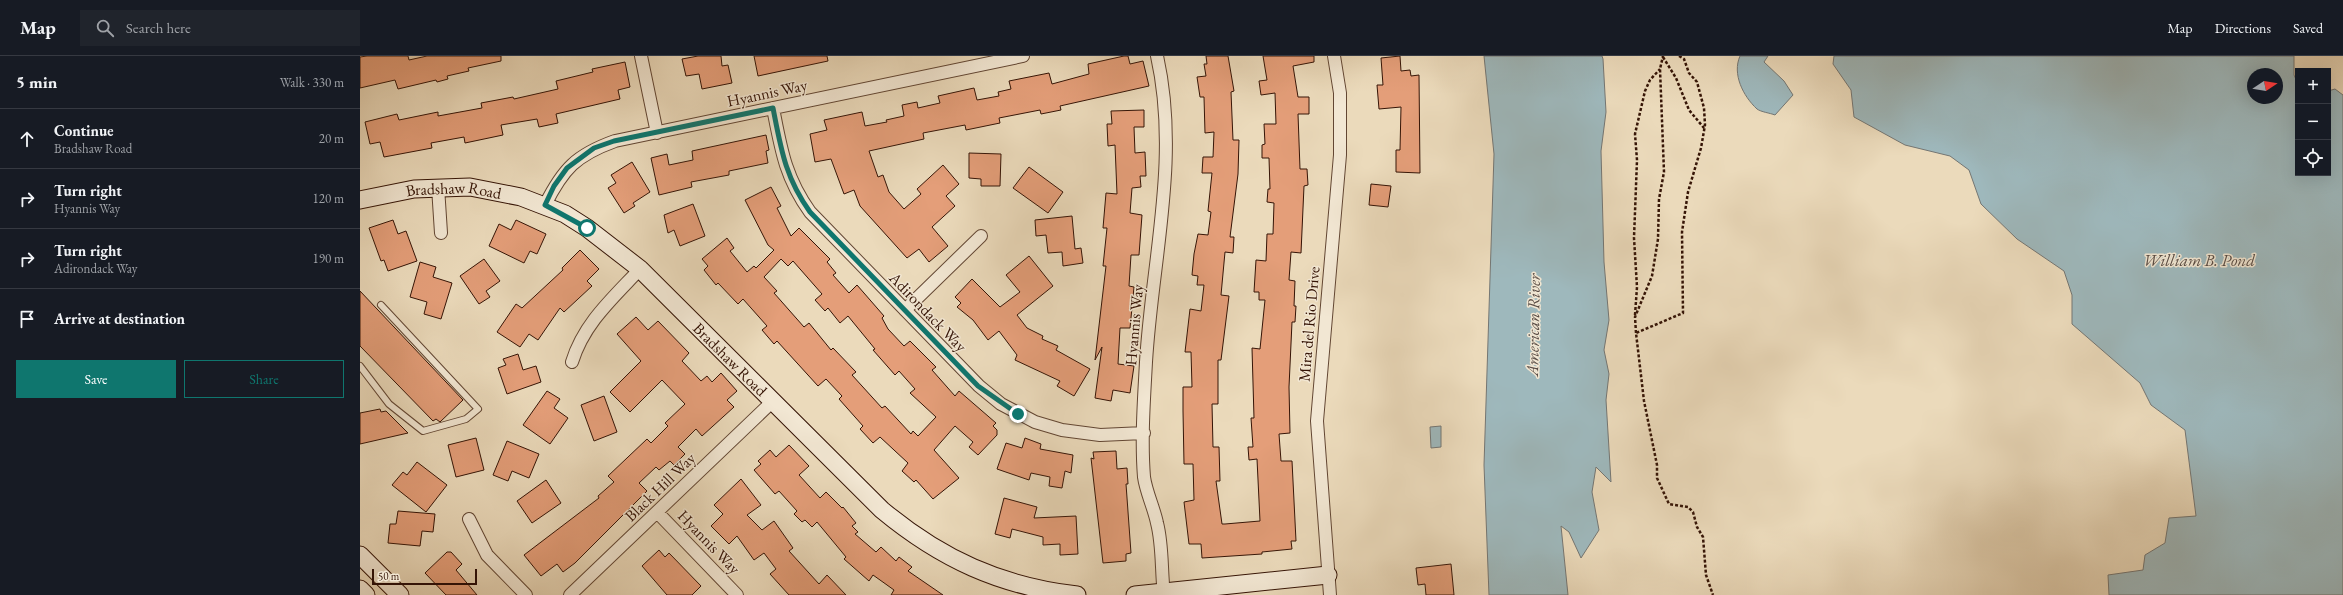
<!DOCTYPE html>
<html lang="en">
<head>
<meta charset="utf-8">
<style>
	body { margin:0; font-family:"EB Garamond",serif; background:#20242c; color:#f1f3f6 }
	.controls { position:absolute; right:12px; top:12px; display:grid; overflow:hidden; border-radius:0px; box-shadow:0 4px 16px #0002 }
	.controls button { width:36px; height:36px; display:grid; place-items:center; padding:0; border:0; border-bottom:1px solid #363941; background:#171b24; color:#f1f3f6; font:20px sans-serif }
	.compass { position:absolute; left:1887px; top:12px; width:36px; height:36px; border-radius:50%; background:#171b24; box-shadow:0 4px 16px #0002; rotate:78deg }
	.scale { position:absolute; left:12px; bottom:10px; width:105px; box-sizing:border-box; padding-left:4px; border:2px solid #351406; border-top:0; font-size:11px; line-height:14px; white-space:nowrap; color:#351406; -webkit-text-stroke:3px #f2e7d3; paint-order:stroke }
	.stop { position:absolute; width:12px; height:12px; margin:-9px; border:3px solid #0f766e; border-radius:50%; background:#fff }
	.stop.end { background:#0f766e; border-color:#fff; box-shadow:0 1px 4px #0008 }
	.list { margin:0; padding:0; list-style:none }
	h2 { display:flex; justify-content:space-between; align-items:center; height:52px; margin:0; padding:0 16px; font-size:17px }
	h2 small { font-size:13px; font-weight:400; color:#9ea1a6 }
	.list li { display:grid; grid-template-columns:26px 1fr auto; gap:12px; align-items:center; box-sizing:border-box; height:60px; padding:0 16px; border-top:1px solid #363941 }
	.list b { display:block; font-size:15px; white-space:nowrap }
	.list p { margin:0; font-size:13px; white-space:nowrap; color:#9ea1a6 }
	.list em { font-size:13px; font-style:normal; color:#9ea1a6 }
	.actions { display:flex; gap:8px; padding:12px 16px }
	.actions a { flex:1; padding:9px 0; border:1px solid #0f766e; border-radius:0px; text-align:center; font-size:14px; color:#0f766e }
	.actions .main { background:#0f766e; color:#fff }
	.icon { flex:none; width:22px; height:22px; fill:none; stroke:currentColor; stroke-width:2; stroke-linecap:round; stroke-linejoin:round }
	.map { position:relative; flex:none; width:1983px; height:539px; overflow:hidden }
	header { display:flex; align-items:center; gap:24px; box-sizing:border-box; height:56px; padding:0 20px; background:#171b24; border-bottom:1px solid #363941 }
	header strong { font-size:19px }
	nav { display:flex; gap:22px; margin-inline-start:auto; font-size:14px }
	.search { width:280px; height:36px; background:#20242c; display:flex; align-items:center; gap:10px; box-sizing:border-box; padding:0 14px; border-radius:0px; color:#9ea1a6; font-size:15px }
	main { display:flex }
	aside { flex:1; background:#171b24 }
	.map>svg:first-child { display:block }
	.water { fill:#9eb8bc; stroke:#747673; fill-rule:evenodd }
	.building { fill:#e49e79; stroke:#351406; fill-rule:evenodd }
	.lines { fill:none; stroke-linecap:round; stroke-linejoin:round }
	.lane-casing { stroke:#624633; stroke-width:8 }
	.street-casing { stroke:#624633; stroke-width:14 }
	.secondary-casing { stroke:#351406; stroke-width:19 }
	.path { stroke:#351406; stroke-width:2.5; stroke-dasharray:3 2; stroke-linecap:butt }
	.lane { stroke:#f2e7d3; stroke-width:6 }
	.street { stroke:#f2e7d3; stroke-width:12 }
	.secondary { stroke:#f2e7d3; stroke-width:17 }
	.route { stroke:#0f766e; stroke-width:5 }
	.labels { text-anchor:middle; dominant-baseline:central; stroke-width:3; stroke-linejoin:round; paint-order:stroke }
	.street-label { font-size:16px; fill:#351406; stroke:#f2e7d3 }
	.water-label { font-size:17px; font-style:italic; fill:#5a4d46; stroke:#f2e7d3 }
</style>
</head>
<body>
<header>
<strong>Map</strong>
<div class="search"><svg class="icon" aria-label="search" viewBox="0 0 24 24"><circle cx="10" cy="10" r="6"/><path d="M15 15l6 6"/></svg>Search here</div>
<nav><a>Map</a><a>Directions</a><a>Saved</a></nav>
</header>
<main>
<aside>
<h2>5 min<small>Walk · 330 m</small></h2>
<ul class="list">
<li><svg class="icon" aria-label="ahead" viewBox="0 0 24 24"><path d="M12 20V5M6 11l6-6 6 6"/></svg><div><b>Continue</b><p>Bradshaw Road</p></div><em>20 m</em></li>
<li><svg class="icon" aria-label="right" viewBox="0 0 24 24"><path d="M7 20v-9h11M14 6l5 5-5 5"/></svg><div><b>Turn right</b><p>Hyannis Way</p></div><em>120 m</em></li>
<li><svg class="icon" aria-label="right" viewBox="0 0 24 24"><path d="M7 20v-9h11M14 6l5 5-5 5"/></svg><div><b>Turn right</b><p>Adirondack Way</p></div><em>190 m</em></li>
<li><svg class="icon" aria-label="arrive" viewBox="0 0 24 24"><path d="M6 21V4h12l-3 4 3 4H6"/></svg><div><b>Arrive at destination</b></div></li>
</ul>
<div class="actions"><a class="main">Save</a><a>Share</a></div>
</aside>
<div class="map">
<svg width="1983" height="539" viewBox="0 0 1983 539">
	<rect width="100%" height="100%" fill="#ebdabb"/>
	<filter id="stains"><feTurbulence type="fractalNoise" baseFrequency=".005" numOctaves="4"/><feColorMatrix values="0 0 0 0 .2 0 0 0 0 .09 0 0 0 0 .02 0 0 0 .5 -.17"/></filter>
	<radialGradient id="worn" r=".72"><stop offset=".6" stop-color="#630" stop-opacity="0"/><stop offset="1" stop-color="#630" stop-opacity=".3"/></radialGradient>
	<path class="water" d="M1124 0H1242L1243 3 1246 56 1241 95 1244 206 1249 264 1244 294 1249 318 1246 344 1251 426 1236 411 1232 436 1239 474 1221 502 1209 476 1201 470 1208 539H1129L1124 409 1134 98Z
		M1380 0H1408L1404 6 1424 25 1433 39 1415 59C1410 57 1401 56 1397 53 1383 40 1372 18 1380 0Z
		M1474 0H1934V19L1938 28V117H1968V35L1975 33 1983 39V539H1749L1748 519 1783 514 1785 499 1805 487 1809 462 1836 460 1825 374 1791 349 1780 327 1712 268V239L1704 215 1657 183 1621 148 1609 114 1590 100 1545 89 1494 61 1491 34 1473 8ZM1893 18H1917V42H1893Z
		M1081 370V391L1071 392 1070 371Z"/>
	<path class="building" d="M7 0H48L49 4 67 0H141V5L108 12 109 15 87 20 88 23 77 26 76 24 38 33 35 24 0 32V1Z
		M338 0H361L362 10 368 9 372 27 342 33 339 18 326 20 322 3Z
		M394 0H467L468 5 398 20Z
		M764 0H768L770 8 783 5 789 30 700 50 701 54 681 58 680 54 639 62 640 67 606 74 605 69 563 77 564 83 509 95 518 121 523 119 529 136 544 153 561 138 557 133 583 109 599 128 586 140 595 150 572 171 588 190 569 206 559 193 547 202 500 150 494 134 484 138 471 103 455 106 450 78 467 74 464 64 502 56 505 70 527 66 526 64 544 60 542 49 557 46 558 52 580 47 578 40 614 32 617 44 639 40 638 36 651 33 649 25 689 17 692 28 729 18 728 8Z
		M846 0H868L874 35 871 36 873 84H879L878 118 870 181H874L873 197 865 196 861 239 869 240 861 304H858V348H852L853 391H859L860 425H856L862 468H865L900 465 897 403 889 404 888 391H893L891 362H894L892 292 900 293 905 244H899V236H894L896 204 906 205 907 178H913L914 147 907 146 908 133H910L909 102H902V89L905 88 904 68H916L915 37 901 39 899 25 907 24 903 0H954V6L933 10 938 41H949V58H938L940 113H947L948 129 944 130 941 197 931 196 929 224 935 225 934 250H936L935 266H932L929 331 930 377 919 378 921 405H932L936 485H931L932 493 902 496V498L842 502 841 488H829L824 446 834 444 833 408H824L823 355V331H832L831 296H825L830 253 841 255 844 229H837L838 220 832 219 834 198 838 178 848 179 851 156 848 155 852 117H842L843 101H853L854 76 845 77 844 41H840L837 21 846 20 844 8H847Z
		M1040 0 1041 15 1050 14 1051 20 1059 19 1060 117 1036 116V94H1040L1041 51 1019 53 1017 29H1023L1021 2Z
		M265 6 270 31 258 34 260 43 196 58 198 67 179 71 177 63 141 69 143 79 105 87 104 81 71 87 72 92 24 101 20 86 10 88 5 66 37 58 39 64 78 56V60L122 52 121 47 153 41 154 43 198 33 196 25 233 16 232 13Z
		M784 54V71H774L775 97 785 96 786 120H780L781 131 772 132 770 157 782 159 779 199H771L769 230 774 231 770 272H760L758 308 774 310 770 337 753 334 751 345 735 342 742 291 735 304 746 210H743L747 172H743L746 137 757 138 755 89 748 90 747 68H752L751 55Z
		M406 79 409 94 406 95 408 107 369 115V119L331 126 332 131 299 139 291 102 307 98 309 109 333 104 332 95Z
		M609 97 641 98 640 130H621V123L609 122Z
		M272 106 290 136 273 147 275 150 264 157 248 132 256 127 251 119Z
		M669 111 703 136 688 157 653 132Z
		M1011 128 1031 130 1028 151 1009 149Z
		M411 131 421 150 417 152 431 180 439 172 470 203 467 206 476 217 473 219 489 237 497 229 524 260 522 262 528 273 544 290 550 285 576 311 572 314 595 340 599 335 636 367 633 370 637 374V379L618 399 609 391 613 386 595 370 574 394 599 422 573 443 556 424 554 426 542 415 548 407 520 381 513 387 500 373 503 370 479 343 482 340 466 323 458 330 417 285 414 288 402 274 407 270 383 243 378 248 358 227 356 229 344 214 348 210 342 203 367 182 374 192 370 195 387 216 394 210 396 212 414 194 408 189 385 144ZM421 203 428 210 433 205 462 238 455 244 465 255 468 252 480 267 488 260 515 293 513 294 535 319 539 315 555 333 550 337 576 361 558 380 553 375 551 378 525 350 522 352 492 319 496 316 473 292 471 294 449 267 444 271 414 237 417 235 404 221Z
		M333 148 345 180 320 190 314 174 308 177 304 159Z
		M712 160 715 193 721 192 723 207 703 210 702 196 688 197 686 179 676 180 675 164Z
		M33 164 38 178 46 175 57 205 28 215 24 204 21 205 9 172Z
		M156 164 186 178 177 198 170 195 164 207 129 190 139 168 151 174Z
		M220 194 239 213 227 225 232 230 204 256 200 252 178 284 169 278 160 291 137 276 156 248 162 252 203 214 202 212Z
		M669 200 693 230 657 259 667 272 683 280 682 283 698 290 696 294 730 313 714 340 697 330 700 325 655 304 657 299 639 275 628 284 613 264 597 251 601 247 595 241 612 223 640 251 660 236 646 219Z
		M124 203 140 225 126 235 130 241 119 248 100 220Z
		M60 206 76 211 73 221 92 227 81 263 64 258 67 246 50 241Z
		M0 235 103 344 80 366 76 363 73 365 0 290Z
		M276 261 288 274 298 265 329 297 322 305 341 325 347 320 352 326 361 317 377 335 367 344 374 351 342 380 336 373 318 391 325 398 314 409 310 405 299 414 296 411 279 427 287 435 215 507 203 516 197 508 181 520 164 499 239 442 238 440 254 426 248 420 287 383 291 387 308 370 305 367 325 348 302 324 270 356 250 336 281 305 257 278Z
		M158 298 163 314 176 310 181 326 147 338 138 312 146 309 143 303Z
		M187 335 200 343 194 352 208 362 190 388 163 369Z
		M244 340 257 376 234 385 221 349Z
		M20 353 21 356 26 355 48 377 0 388V357Z
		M116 382 124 414 96 421 88 389Z
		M665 382 681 388 680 393 713 399 711 417 705 415 702 432 689 430 690 421 671 417 669 424 637 413 646 387 662 392Z
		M147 385 179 398 169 422 152 415 148 425 133 419Z
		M429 389 449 410 439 419 460 442 466 436 482 452 483 451 496 467 492 470 498 476 495 478 516 496 521 491 536 505 539 501 552 511 548 515 583 539H531L534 534 513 519 509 525 484 503 486 501 457 466 452 471 445 464 442 466 434 458 437 455 419 435 415 438 394 414 401 408 398 405 410 394 416 401Z
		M756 395 757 413 767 412 768 428H766L771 497 766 498V505L743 507 731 402 734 403 733 396Z
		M57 406 87 429 66 456 32 429 43 416 47 419Z
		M381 423 401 449 387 459 402 474 414 465 433 492 429 495 459 528 467 519 486 539H429L410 518 416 513 404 497 394 504 377 480 369 488 351 470 363 458 354 449Z
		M186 424 201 447 172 467 157 445Z
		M644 442 677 451 674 462 716 460 718 498 700 499V488L683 489V481L652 473 650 482 635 478Z
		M38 455 75 458 73 476 62 475 60 490 28 487 30 468H36Z
		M299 494 305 501 309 497 341 530 332 539H307L282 510Z
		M87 496H91L102 508 96 514 117 539H86L65 517Z
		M1091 508 1094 539H1066L1065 528 1058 529 1056 512Z"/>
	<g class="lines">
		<defs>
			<path id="lane" d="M0 310 29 348 63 375 106 363 118 353 21 249"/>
			<path id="street" d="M281 0 297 77
				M797 0C820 102 792 204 786 306 784 343 781 383 784 421 786 436 794 452 797 467 803 490 801 515 804 539
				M413 52C421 93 425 121 450 156L619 330 641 348 675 366 702 374 740 379 784 377
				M78 131 81 177
				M185 149C203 113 216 99 255 85L663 0
				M545 254 621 180
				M212 306C224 267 253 242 280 213
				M297 456 377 539
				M109 463 127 499 166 539
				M210 539 413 345
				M970 539 957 365 980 99V37L974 0"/>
			<g id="secondary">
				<path id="s1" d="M0 144 54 133 110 131 161 141 205 158 227 172 280 213 522 454C581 503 640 530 717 539"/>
				<path d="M0 499 40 539"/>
				<path d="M0 533 6 539"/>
				<path d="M775 539 968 519"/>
			</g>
		</defs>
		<use href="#lane" class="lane-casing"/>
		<use href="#street" class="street-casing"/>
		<use href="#secondary" class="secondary-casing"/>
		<path class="path" d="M1319 0 1324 3 1329 17 1337 26 1344 52 1345 69 1341 92 1328 136 1322 176 1323 257 1276 277 1284 345 1297 409V422L1309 448 1328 451 1333 456 1337 471 1343 481 1346 519 1353 539
			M1303 1 1316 22 1329 54 1344 72
			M1275 259 1277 231 1274 182 1277 104 1275 78 1285 35 1290 24 1300 13
			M1276 277 1275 261 1292 220 1298 183 1299 143 1304 116 1300 13 1303 0"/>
		<use href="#lane" class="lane"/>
		<use href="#street" class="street"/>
		<use href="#secondary" class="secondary"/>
	</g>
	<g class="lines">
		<path class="route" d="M227 172 185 149 194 130 207 112 234 92 254 85 413 52C421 93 425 121 450 156L618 330 658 358"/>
	</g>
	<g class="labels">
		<g class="street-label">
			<text transform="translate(407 37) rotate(-12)">Hyannis Way</text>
			<text stroke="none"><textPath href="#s1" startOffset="95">Bradshaw Road</textPath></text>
			<text transform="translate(568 256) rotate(46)">Adirondack Way</text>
			<text transform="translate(949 268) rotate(-85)">Mira del Rio Drive</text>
			<text transform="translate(774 269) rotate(-85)">Hyannis Way</text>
			<text stroke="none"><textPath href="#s1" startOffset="431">Bradshaw Road</textPath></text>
			<text transform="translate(300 431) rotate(-44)">Black Hill Way</text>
			<text transform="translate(349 486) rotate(46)">Hyannis Way</text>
		</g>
		<g class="water-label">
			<text x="1839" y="204">William B. Pond</text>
			<text transform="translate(1173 269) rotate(-89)">American River</text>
		</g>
	</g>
	<rect width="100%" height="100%" filter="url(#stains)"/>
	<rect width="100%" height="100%" fill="url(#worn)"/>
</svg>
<div class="controls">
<button>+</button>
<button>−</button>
<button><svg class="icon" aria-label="locate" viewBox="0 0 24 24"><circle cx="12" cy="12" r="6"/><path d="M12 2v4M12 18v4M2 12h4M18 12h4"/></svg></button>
</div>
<svg class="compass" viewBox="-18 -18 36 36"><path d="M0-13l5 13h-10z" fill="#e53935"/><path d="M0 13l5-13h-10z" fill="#9ea1a6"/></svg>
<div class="scale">50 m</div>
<div class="stop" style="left:227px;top:172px"></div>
<div class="stop end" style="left:658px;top:358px"></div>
</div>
</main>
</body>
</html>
